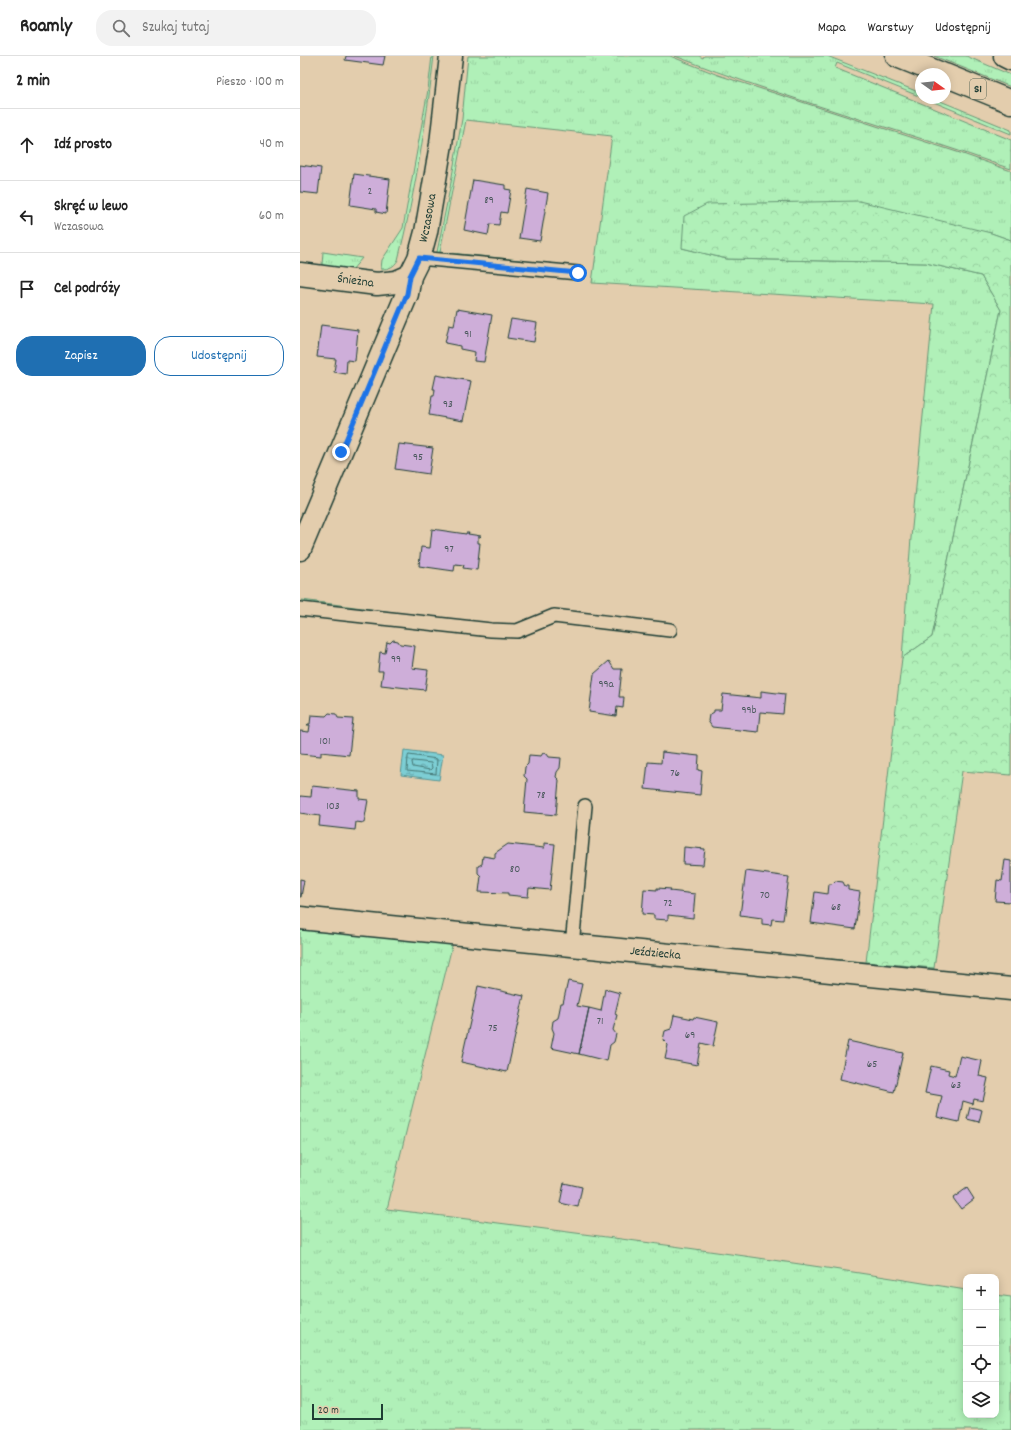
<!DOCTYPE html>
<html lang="pl">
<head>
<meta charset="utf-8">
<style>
	body { margin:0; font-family:Dekko,sans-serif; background:#f2f2f2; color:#222 }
	.controls { position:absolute; right:12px; bottom:12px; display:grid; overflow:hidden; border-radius:8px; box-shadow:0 2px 10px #0003 }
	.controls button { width:36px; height:36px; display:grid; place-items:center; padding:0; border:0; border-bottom:1px solid #e0e0e0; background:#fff; color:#222; font:20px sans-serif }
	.compass { position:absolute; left:615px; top:12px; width:36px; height:36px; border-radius:50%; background:#fff; box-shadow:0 2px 10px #0003; rotate:105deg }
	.scale { position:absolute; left:12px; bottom:10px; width:71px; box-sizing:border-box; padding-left:4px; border:2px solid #1f3d34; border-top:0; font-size:11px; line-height:14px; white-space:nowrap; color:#1f3d34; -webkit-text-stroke:3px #e3cdad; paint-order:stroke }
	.stop { position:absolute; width:12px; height:12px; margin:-9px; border:3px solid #1a73e8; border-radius:50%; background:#fff }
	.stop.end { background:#1a73e8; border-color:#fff; box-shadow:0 1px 4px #0008 }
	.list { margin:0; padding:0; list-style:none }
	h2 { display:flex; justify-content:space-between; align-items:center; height:52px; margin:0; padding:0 16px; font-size:17px }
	h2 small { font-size:13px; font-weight:400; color:#767676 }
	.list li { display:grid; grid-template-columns:26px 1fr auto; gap:12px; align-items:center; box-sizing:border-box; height:72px; padding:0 16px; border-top:1px solid #e0e0e0 }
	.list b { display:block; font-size:15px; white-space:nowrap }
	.list p { margin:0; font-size:13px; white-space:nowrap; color:#767676 }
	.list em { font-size:13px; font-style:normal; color:#767676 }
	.actions { display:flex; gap:8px; padding:12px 16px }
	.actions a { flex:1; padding:9px 0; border:1px solid #1f6fb2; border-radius:16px; text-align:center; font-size:14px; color:#1f6fb2 }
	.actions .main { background:#1f6fb2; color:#fff }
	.icon { flex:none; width:22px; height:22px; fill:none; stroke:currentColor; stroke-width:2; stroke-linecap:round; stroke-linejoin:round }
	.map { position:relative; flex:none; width:711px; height:1374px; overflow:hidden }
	header { display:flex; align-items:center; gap:24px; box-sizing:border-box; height:56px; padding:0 20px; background:#fff; border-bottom:1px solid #e0e0e0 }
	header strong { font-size:19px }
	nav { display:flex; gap:22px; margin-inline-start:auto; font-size:14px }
	.search { width:280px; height:36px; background:#f2f2f2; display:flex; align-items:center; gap:10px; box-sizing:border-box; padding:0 14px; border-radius:16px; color:#767676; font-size:15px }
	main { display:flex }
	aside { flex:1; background:#fff }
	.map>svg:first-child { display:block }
	.grass { fill:url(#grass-tufts); stroke:#689676 }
	.forest { fill:url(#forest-crowns); stroke:#689676 }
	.water { fill:url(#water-ripples); stroke:#579494 }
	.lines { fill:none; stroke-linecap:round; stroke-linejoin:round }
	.shore { stroke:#457774; stroke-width:1 }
	.building { fill:#ceaed9; stroke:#1f3d34 }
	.lane-casing { stroke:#1f3d34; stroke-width:16 }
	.street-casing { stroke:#1f3d34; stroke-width:25 }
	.highway-casing { stroke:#1f3d34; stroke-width:25 }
	.lane { stroke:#e3cdad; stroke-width:13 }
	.street { stroke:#e3cdad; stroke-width:22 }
	.highway { stroke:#e3cdad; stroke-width:22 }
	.route { stroke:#1a73e8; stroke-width:5 }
	.labels { text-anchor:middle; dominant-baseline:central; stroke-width:3; stroke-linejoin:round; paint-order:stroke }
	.number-label { font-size:11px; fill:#4b595d }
	.shield { fill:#e3cdad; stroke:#5a6858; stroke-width:1 }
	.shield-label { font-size:12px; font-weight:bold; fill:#1f3d34 }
	.street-label { font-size:13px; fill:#1f3d34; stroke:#e3cdad }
</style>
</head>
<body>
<header>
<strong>Roamly</strong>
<div class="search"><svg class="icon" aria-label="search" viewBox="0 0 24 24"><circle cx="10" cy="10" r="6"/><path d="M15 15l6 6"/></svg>Szukaj tutaj</div>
<nav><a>Mapa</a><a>Warstwy</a><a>Udostępnij</a></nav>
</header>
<main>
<aside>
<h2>2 min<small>Pieszo · 100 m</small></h2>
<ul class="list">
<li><svg class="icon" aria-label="ahead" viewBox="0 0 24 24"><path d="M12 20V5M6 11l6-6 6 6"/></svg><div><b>Idź prosto</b></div><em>40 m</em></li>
<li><svg class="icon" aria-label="left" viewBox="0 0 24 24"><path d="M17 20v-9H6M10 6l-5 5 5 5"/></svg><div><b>Skręć w lewo</b><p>Wczasowa</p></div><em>60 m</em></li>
<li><svg class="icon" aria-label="arrive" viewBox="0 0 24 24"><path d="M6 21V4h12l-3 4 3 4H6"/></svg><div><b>Cel podróży</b></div></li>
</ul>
<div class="actions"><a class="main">Zapisz</a><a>Udostępnij</a></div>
</aside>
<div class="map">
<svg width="711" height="1374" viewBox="0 0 711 1374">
	<defs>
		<pattern id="grass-tufts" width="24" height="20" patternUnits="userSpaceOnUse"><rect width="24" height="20" fill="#b0f0b8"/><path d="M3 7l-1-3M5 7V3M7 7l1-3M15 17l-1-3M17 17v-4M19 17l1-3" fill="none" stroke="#97cf9f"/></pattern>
		<pattern id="forest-crowns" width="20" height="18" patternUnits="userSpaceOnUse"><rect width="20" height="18" fill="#b0f0b8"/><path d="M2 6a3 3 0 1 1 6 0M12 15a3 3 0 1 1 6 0" fill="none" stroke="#97cf9f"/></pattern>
		<pattern id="water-ripples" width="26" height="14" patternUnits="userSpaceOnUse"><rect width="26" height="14" fill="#7dced4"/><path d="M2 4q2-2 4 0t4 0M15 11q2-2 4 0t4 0" fill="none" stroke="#66a8ad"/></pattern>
	</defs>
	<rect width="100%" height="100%" fill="#e3cdad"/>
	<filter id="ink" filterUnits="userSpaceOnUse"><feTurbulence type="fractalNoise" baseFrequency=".025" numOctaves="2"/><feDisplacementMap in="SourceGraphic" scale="8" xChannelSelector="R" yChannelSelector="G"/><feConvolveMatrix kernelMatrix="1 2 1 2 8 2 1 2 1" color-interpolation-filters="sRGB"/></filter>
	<g filter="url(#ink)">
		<path class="grass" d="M132 0H134C126 69 115 137 98 204 94 211 89 213 81 213L82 204 103 172 128 34Z
			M168 0H370L418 19 660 97 711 115V184L691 177 382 192 427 203 626 207 681 220 701 254 632 581 602 602 611 482 634 248 292 227 312 80 166 64 140 196 220 204 214 207 138 198 137 196 150 132 162 63Z
			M375 0H399L403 2 404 0H527L621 37V41L537 7 535 12 711 84V113C600 73 485 43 375 0Z
			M634 0H666L711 19V31Z
			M624 42H633L711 74V78Z
			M23 196 62 202 52 214 22 209Z
			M2 544 131 561 129 563 7 548Z
			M0 870 153 886 87 1153C280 1177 474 1202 666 1234V1359H696V1239L711 1241V1374H0Z
			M531 903 634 912 633 918 531 909Z"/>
		<path class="forest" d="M559 145 691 177 711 184V719L662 715 634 912 566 906 602 602 632 581 701 254 681 220 626 207 427 203 382 192 384 160 407 148Z"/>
		<path class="water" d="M104 694 143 699 139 724 101 719Z"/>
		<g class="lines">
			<path class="shore" d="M109 699 137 703 136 718 107 715 108 701Z
				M114 705 131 707 132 712 130 714 113 711 112 706Z"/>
		</g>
		<path class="building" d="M46 0H85L83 9 45 4Z
			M0 109 21 112 18 138 0 136Z
			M54 118 90 123 86 158 76 156V153L50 149Z
			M173 124 205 129V133L211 134 207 157 201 156 199 169 190 168 188 179 164 174Z
			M227 133 248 137 240 185 219 182Z
			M157 253 192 259 184 306 174 305 175 296 160 293V290L145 287 149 269 154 270Z
			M211 263 237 267 234 286 207 282Z
			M21 269 58 274 55 305 47 304 46 318 34 316 36 303 17 301Z
			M136 319 171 325 163 365 129 359 132 340H134L135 333H133Z
			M99 388 133 392 129 418 95 413Z
			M132 473 166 478V477H169L168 478 181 480 180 481H178V487H180L177 514 163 512 164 509 155 508 154 515 119 510 121 491 130 492Z
			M93 584 98 585 100 588 115 590 112 612 128 614 125 634 81 629 83 615H78L80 596 85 597 87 586 90 587Z
			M309 605 314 613H322L319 641H324L323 652 317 651 316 660 289 656 294 618Z
			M461 635 485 638 483 658 460 656 458 676 412 671 408 665 409 659 414 656V654H421L423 638 461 642Z
			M29 657 36 658 38 662 53 663 49 699 21 696V700L0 698V675L9 676 10 669H7L8 668H10L11 659 26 660Z
			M362 696 399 700 398 714 402 715 400 739 345 733 348 706 361 707Z
			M243 697 247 698 249 701 261 702 260 712 257 716 256 721 259 724 256 759 224 756 227 723 224 720 225 711 228 708 229 699 241 700Z
			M12 730 59 735V743L68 744 64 767 56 766 55 774 19 770 20 760 0 757V740L11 741Z
			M244 787 255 788 250 834 229 832 228 841 208 839V837L179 836 181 820 178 817V810L182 808 183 800 195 802V797L208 788 244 792Z
			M384 791 405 793 403 809 383 808Z
			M705 804 711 805V846L695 845 697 824 702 825Z
			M446 815 489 821 483 864 472 863 471 869 462 868V862L440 859Z
			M0 823 4 824 1 841H0Z
			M535 825 543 826 545 830H548V834L560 836 555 873 511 867 515 836 528 838 529 828H532Z
			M357 832 371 833 370 835 395 838 393 862 368 859V864L354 863V859L342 858 344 833 357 834Z
			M268 925 282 928 277 950 289 952 279 998 251 992 254 977 252 972 253 965 258 962 261 947H263Z
			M178 930 224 940 207 1016 161 1006Z
			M305 933 320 937 315 958 317 959 313 974 316 978 314 986 310 989 307 1005 279 998 289 952 301 955Z
			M374 959 393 963 394 961 418 966 413 990 401 987 397 1009 365 1003 368 989 363 984 365 975 371 973Z
			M548 985 603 997 594 1036 540 1023Z
			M660 1000 682 1005 679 1020 688 1022 683 1045 674 1043 673 1048 663 1045 659 1066 637 1061 642 1040 625 1037 631 1010 649 1014 648 1018 655 1020Z
			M670 1051 682 1054 679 1066 667 1063Z
			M264 1127 282 1131 278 1151 260 1147Z
			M667 1132 674 1143 661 1153 653 1142Z"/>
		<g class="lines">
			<defs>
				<path id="lane" d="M119 202 278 217
					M0 553 191 574 217 575 254 560 370 574
					M272 890 285 750"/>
				<g id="street">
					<path id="s1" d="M0 218 77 228 96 226 110 220"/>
					<path id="s2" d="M0 493 107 238 110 220 119 202 126 176 141 88 151 0"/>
					<path id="s3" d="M0 862 711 933"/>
				</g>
				<path id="highway" d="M597 0 642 18
					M705 0 711 3
					M645 19 711 46"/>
			</defs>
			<use href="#lane" class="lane-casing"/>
			<use href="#street" class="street-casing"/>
			<use href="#highway" class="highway-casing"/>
			<use href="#lane" class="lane"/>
			<use href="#street" class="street"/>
			<use href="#highway" class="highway"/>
		</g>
	</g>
	<g class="lines" filter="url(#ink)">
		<path class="route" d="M41 396 107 238 110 220 119 202 278 217"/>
	</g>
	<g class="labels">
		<g class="number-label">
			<text x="70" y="136">2</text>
			<text x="189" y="145">89</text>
			<text x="168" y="279">91</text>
			<text x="148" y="349">93</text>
			<text x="118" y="402">95</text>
			<text x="149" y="494">97</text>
			<text x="96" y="604">99</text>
			<text x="306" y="629">99a</text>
			<text x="449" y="655">99b</text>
			<text x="25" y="686">101</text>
			<text x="375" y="718">76</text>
			<text x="241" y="740">78</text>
			<text x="33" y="751">103</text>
			<text x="215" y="814">80</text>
			<text x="465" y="840">70</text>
			<text x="368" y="848">72</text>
			<text x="536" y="852">68</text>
			<text x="300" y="966">71</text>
			<text x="193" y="973">75</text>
			<text x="390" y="980">69</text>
			<text x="572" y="1009">65</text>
			<text x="656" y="1030">63</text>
		</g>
		<rect class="shield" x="670" y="23" width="16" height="20" rx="3"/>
		<g class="shield-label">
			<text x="678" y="33">S1</text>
		</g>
		<g class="street-label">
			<text stroke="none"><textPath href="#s2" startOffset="356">Wczasowa</textPath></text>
			<text stroke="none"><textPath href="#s1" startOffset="56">Śnieżna</textPath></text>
			<text stroke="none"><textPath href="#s3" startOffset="357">Jeździecka</textPath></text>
		</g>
	</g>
</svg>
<div class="controls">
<button>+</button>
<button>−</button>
<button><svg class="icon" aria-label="locate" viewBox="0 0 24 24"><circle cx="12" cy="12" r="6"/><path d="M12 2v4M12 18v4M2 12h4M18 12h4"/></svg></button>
<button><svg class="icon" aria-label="layers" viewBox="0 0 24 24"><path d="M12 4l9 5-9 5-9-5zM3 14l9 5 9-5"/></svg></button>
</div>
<svg class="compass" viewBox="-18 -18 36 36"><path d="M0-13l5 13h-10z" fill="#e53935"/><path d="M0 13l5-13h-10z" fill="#767676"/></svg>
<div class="scale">20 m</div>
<div class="stop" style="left:278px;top:217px"></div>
<div class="stop end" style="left:41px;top:396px"></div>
</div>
</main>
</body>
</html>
